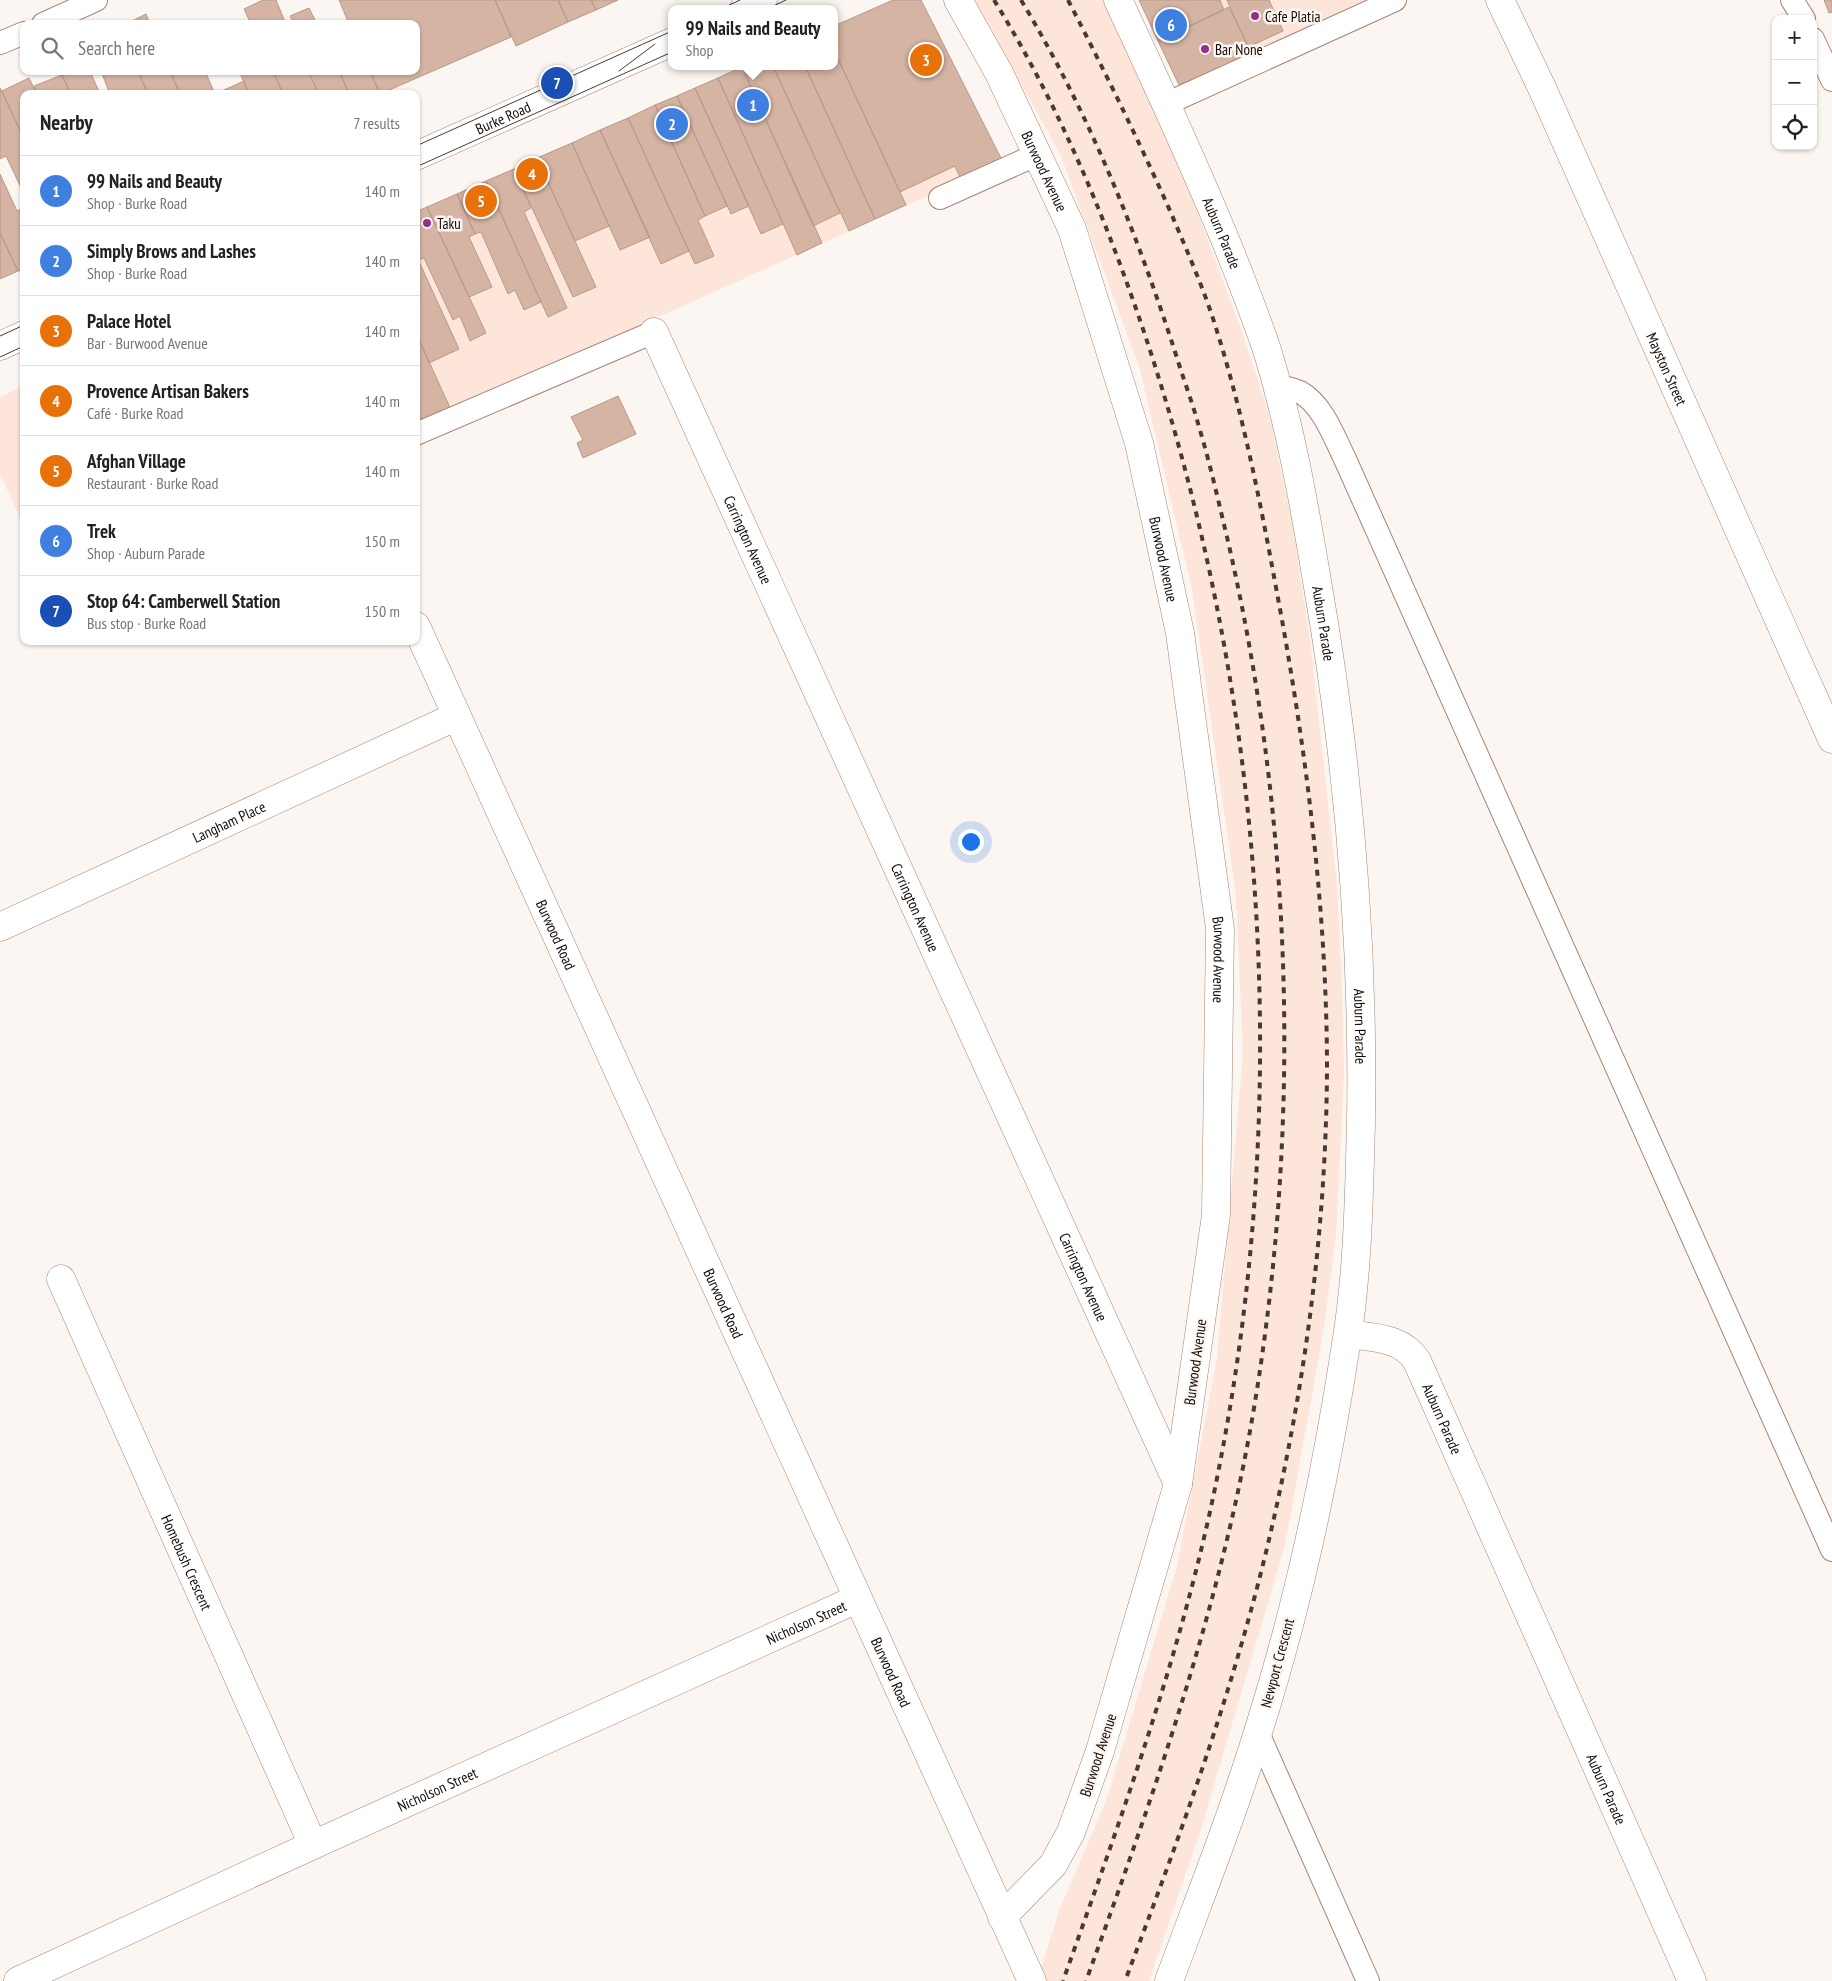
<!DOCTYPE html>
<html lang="en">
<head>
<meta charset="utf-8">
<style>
	body { margin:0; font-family:"PT Sans Narrow",sans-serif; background:#f6f6f6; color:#222 }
	.controls { position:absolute; right:15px; top:15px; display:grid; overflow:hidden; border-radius:10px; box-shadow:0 1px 4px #0004 }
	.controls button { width:45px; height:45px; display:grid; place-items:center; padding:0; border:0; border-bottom:1px solid #e0e0e0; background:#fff; color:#222; font:25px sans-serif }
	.you { position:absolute; left:970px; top:841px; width:18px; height:18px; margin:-12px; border:4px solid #fff; border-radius:50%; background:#1a73e8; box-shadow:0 0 0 8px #1a73e833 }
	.badge { display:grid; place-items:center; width:32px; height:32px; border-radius:50%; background:#952c90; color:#fff; font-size:16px; font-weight:700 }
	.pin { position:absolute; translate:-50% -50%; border:2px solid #fff; box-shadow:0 1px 5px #0006 }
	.popup { position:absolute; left:668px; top:5px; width:170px; height:65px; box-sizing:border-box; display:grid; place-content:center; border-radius:10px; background:#fff; filter:drop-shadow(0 1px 4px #0005); font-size:16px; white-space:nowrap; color:#767676 }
	.popup b { font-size:19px; color:#222 }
	.popup::after { content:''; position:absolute; left:50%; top:100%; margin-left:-10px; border:10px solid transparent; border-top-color:#fff }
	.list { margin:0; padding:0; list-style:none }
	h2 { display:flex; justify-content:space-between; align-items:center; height:65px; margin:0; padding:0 20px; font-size:21px }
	h2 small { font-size:16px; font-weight:400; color:#767676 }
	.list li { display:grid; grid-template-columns:32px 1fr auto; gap:15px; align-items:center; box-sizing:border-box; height:70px; padding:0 20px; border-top:1px solid #e0e0e0 }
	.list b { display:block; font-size:19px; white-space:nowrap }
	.list p { margin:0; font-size:16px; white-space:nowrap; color:#767676 }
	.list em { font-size:16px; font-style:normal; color:#767676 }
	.icon { flex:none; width:28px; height:28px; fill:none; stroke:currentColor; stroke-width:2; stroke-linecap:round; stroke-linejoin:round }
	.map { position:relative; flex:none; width:1832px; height:1981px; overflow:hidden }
	.search { position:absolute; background:#fff; box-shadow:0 1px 4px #0004; left:20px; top:20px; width:400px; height:55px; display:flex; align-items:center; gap:12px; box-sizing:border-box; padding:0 18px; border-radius:10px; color:#767676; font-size:19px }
	.panel { position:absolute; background:#fff; box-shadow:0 1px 4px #0004; left:20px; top:90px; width:400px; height:555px; border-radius:10px }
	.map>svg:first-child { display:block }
	.built { fill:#fde5d9 }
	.building { fill:#d5b4a3; stroke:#b7998a }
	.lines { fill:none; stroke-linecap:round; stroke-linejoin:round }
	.lane-casing { stroke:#a38677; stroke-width:24 }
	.street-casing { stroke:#a38677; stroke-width:29 }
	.secondary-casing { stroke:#a38677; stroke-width:29 }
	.primary-casing { stroke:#a38677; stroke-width:29 }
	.lane { stroke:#fff; stroke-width:22 }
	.street { stroke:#fff; stroke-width:28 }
	.secondary { stroke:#fff; stroke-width:28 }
	.primary { stroke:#fff; stroke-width:28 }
	.tram { stroke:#443b36; stroke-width:1 }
	.rail { stroke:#443b36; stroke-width:4; stroke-dasharray:6 6; stroke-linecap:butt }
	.poi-dot { fill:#952c90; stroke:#fcf6f2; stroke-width:2 }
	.labels { text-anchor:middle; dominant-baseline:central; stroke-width:5; stroke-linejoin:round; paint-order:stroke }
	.poi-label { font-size:15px; fill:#150b06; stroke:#fcf6f2; text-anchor:start }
	.street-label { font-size:15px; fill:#150b06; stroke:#fcf6f2 }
</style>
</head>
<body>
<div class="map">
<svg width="1832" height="1981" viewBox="0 0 1832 1981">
	<rect width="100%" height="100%" fill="#fcf6f2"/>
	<path class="built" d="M893 0H921L1003 162 416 426V212L743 66H834V26Z
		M975 0H1103L1187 185 1241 329 1270 418 1292 521 1311 648 1337 885 1342 986 1344 1074 1336 1234 1324 1328 1285 1545 1201 1829 1149 1981H1037L1059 1911 1106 1801 1177 1566 1217 1359 1243 1054 1236 895 1192 589 1139 366 1061 156Z
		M1139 0H1367L1179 85Z
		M24 386V527L0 474V397Z"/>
	<path class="building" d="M263 0H276L286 24H251L244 9Z
		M339 0H495L511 37 380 94 370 71H416V24H349Z
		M495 0H558L568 22 516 46Z
		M558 0H591L596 10 568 22Z
		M591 0H618L596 10Z
		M893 0H921L1003 162 961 180 955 166 900 192 834 50V26Z
		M1139 0H1220L1224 10 1158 41Z
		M1227 0H1269L1283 31 1248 47Z
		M1824 0H1832V12L1829 13Z
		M1229 7 1253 56 1179 85 1158 41Z
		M309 8 317 24H294L290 16Z
		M146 14 150 24H126Z
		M834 50 906 205 875 219 805 66H834Z
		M773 66 840 213 813 226 742 67Z
		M773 66H805L875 219 849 231Z
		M742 67 822 243 797 255 718 78Z
		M60 71H90L100 94H71Z
		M101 71H138L148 94H110Z
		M138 71H170L180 94H148Z
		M170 71H205L215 94H180Z
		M239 71H273L283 94H249Z
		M273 71H308L319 94H283Z
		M308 71H339L349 94H319Z
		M339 71H370L380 94H349Z
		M62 75 71 94H37L34 86Z
		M29 78 37 94H24V139L2 91Z
		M718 78 783 224 761 234 695 88Z
		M244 81 249 94H215Z
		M0 88 24 139V194L6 156 0 159Z
		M695 88 749 206 731 214 677 96Z
		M677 96 727 206 705 216 655 105Z
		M655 105 705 216 698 220 714 256 695 264 628 118Z
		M628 118 689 251 661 264 600 130Z
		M600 130 650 237 620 250 572 143Z
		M572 143 609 226 575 241 537 158Z
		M537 158 596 287 573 297 514 169Z
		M514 169 531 208 524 212 567 308 548 317 486 181Z
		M0 174 17 211 23 208 24 209V269L18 271 0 233Z
		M486 181 541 302 524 310 515 290 508 294 481 232 475 234 457 194Z
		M457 194 475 234 469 237 492 287 469 297 427 207Z
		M427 207 486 333 470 341 460 316 453 320 424 258 419 260 416 255V212Z
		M0 233 18 271 0 279Z
		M416 255 459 349 429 363 416 333Z
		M416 333 451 410 423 423 416 408Z
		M618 396 636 434 583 458 577 443 583 440 571 417Z"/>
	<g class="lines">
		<defs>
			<path id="lane" d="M1792 0 1804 19
				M43 24 96 0
				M1813 39 1832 80
				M0 43 24 33
				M1166 104 1395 0
				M940 198 1036 155
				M1277 385C1284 387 1293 389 1300 392 1323 405 1334 437 1345 459L1832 1550
				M416 434 654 332
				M1258 1733 1368 1981"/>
			<g id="street">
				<path id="s1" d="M958 0 999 73 1072 229 1139 443 1180 633 1220 929 1216 1215 1178 1484 1100 1751 1071 1832 1053 1865 1002 1917"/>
				<path id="s2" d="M1118 0C1156 81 1193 162 1227 244 1241 279 1255 314 1267 350 1290 425 1304 503 1317 581 1348 759 1364 942 1361 1123 1359 1195 1358 1268 1347 1338 1327 1470 1299 1603 1259 1729 1233 1814 1200 1897 1169 1981"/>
				<path id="s3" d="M1500 0 1542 88 1832 739"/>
				<path id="s4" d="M654 332 1178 1484"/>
				<path id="s5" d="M0 927 457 716"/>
				<path id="s6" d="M61 1279 313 1845"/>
				<path id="s7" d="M1348 1334C1374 1338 1402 1337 1417 1361L1692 1981"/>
				<path id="s8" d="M18 1981 313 1845 857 1599"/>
			</g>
			<g id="secondary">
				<path id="s9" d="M416 626 1032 1981"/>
			</g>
			<g id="primary">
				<path d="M744 9 763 0"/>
				<path id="s10" d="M416 156 672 42"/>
				<path d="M0 346 24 335"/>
			</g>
		</defs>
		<use href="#lane" class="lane-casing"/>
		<use href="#street" class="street-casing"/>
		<use href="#secondary" class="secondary-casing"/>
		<use href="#primary" class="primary-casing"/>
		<use href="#lane" class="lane"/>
		<use href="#street" class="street"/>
		<use href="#secondary" class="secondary"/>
		<use href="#primary" class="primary"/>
		<path class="tram" d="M721 9 740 0
			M767 9 786 0
			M619 71 655 44
			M416 146 672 31
			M416 167 672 52
			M0 336 24 325
			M0 357 24 346"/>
		<path class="rail" d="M994 0C1059 105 1107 221 1146 338 1266 701 1293 1092 1219 1468 1185 1644 1123 1812 1063 1981
			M1021 0C1089 113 1137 233 1177 358 1184 381 1193 404 1199 427 1210 463 1218 500 1227 537 1293 822 1302 1120 1254 1408 1221 1605 1154 1794 1086 1981
			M1068 0C1104 70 1139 141 1171 213 1187 251 1204 289 1216 328 1246 423 1264 522 1282 620 1308 766 1326 912 1327 1060 1327 1205 1310 1349 1280 1490 1245 1659 1186 1820 1125 1981"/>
	</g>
	<g class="poi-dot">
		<circle cx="1255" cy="16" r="5"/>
		<circle cx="1205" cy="49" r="5"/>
		<circle cx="427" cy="223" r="5"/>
	</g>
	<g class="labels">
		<g class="poi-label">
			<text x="1265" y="16">Cafe Platia</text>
			<text x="1215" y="49">Bar None</text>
			<text x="437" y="223">Taku</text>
		</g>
		<g class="street-label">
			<text stroke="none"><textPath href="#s10" startOffset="95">Burke Road</textPath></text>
			<text stroke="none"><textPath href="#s1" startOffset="192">Burwood Avenue</textPath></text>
			<text stroke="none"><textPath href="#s2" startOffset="255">Auburn Parade</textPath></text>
			<text stroke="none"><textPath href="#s3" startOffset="405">Mayston Street</textPath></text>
			<text stroke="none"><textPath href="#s4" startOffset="228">Carrington Avenue</textPath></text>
			<text stroke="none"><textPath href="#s1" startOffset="599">Burwood Avenue</textPath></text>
			<text stroke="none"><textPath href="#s2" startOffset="660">Auburn Parade</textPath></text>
			<text stroke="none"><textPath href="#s5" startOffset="252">Langham Place</textPath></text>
			<text stroke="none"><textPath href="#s4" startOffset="632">Carrington Avenue</textPath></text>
			<text stroke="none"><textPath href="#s9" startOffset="339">Burwood Road</textPath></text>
			<text stroke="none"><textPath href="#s1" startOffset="1004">Burwood Avenue</textPath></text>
			<text stroke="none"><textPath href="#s2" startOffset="1065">Auburn Parade</textPath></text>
			<text stroke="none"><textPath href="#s4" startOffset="1038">Carrington Avenue</textPath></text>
			<text stroke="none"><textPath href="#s9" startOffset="744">Burwood Road</textPath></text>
			<text transform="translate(1195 1362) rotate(-82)">Burwood Avenue</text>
			<text stroke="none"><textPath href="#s7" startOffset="140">Auburn Parade</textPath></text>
			<text stroke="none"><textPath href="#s6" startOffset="310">Homebush Crescent</textPath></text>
			<text stroke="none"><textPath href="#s8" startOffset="866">Nicholson Street</textPath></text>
			<text transform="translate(1277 1663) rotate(-75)">Newport Crescent</text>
			<text stroke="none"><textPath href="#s9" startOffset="1149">Burwood Road</textPath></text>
			<text transform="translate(1098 1755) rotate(-72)">Burwood Avenue</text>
			<text stroke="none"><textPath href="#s8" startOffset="461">Nicholson Street</textPath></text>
			<text stroke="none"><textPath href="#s7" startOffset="545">Auburn Parade</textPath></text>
		</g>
	</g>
</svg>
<div class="controls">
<button>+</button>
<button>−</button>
<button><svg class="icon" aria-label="locate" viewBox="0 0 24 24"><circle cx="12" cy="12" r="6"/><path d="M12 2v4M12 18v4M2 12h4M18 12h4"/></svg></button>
</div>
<div class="you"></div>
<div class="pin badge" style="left:753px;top:105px;background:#3f7fe0">1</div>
<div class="popup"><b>99 Nails and Beauty</b>Shop</div>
<div class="pin badge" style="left:672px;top:124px;background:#3f7fe0">2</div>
<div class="pin badge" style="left:926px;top:60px;background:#e8710a">3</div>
<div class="pin badge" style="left:532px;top:174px;background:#e8710a">4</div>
<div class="pin badge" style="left:481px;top:201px;background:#e8710a">5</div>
<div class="pin badge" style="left:1171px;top:25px;background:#3f7fe0">6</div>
<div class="pin badge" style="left:557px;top:83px;background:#1a4fb4">7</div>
<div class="search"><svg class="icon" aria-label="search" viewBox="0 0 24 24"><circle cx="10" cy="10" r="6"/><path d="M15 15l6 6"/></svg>Search here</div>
<section class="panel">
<h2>Nearby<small>7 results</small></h2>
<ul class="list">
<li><span class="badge" style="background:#3f7fe0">1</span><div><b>99 Nails and Beauty</b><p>Shop · Burke Road</p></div><em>140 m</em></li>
<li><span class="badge" style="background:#3f7fe0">2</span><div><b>Simply Brows and Lashes</b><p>Shop · Burke Road</p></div><em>140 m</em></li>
<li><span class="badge" style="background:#e8710a">3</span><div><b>Palace Hotel</b><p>Bar · Burwood Avenue</p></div><em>140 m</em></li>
<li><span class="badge" style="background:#e8710a">4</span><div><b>Provence Artisan Bakers</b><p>Café · Burke Road</p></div><em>140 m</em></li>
<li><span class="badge" style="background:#e8710a">5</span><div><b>Afghan Village</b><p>Restaurant · Burke Road</p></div><em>140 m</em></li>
<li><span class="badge" style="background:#3f7fe0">6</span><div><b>Trek</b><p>Shop · Auburn Parade</p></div><em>150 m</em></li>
<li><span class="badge" style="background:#1a4fb4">7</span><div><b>Stop 64: Camberwell Station</b><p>Bus stop · Burke Road</p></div><em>150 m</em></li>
</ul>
</section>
</div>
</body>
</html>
